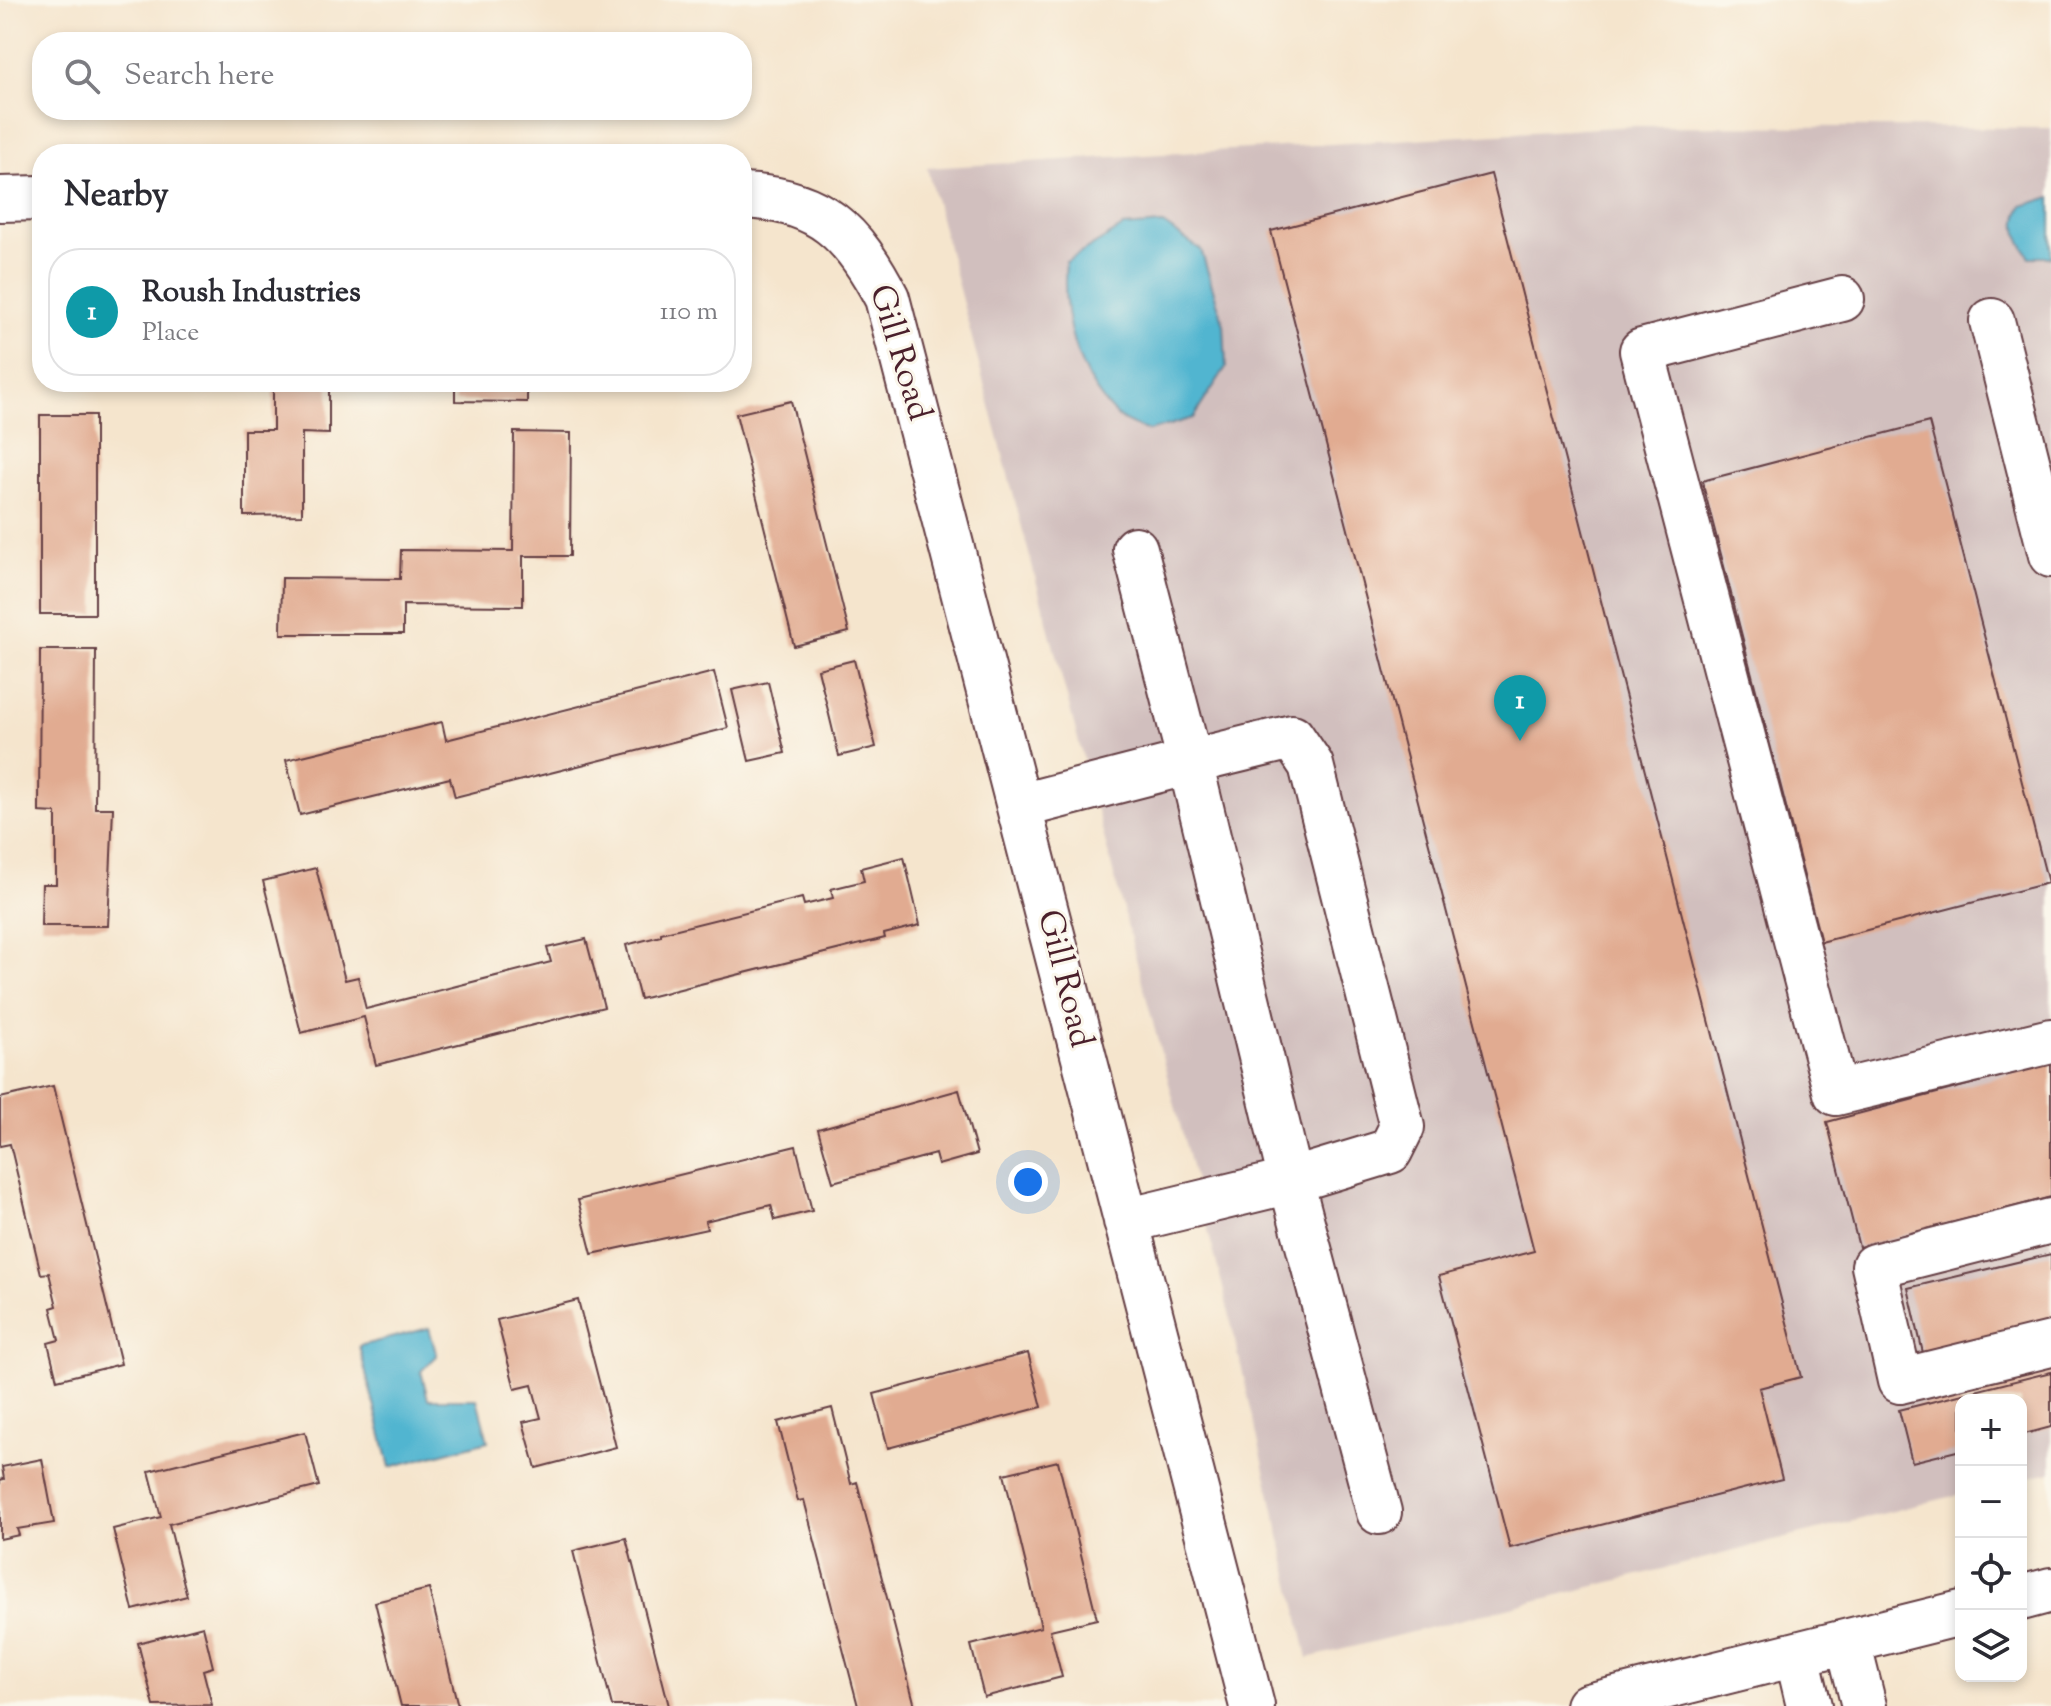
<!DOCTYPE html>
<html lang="en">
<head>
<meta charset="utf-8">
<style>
	body { margin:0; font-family:"Sorts Mill Goudy",serif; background:#f2f2f3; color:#2b2b33 }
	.controls { position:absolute; right:24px; bottom:24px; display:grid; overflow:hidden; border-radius:16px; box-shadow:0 4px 12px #0003 }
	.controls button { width:72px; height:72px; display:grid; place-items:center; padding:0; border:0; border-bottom:2px solid #e1e1e2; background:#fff; color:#2b2b33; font:40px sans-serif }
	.you { position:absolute; left:1028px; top:1182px; width:28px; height:28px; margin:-20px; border:6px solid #fff; border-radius:50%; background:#1a73e8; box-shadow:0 0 0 12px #1a73e833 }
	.badge { display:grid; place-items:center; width:52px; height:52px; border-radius:50%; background:#d93025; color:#fff; font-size:26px; font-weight:700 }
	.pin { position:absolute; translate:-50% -66px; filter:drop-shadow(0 2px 4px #0008) }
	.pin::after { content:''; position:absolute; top:42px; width:28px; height:24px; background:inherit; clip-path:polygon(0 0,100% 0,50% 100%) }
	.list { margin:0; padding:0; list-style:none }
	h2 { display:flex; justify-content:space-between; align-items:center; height:104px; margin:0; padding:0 32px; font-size:34px }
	h2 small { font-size:26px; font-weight:400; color:#7c7c81 }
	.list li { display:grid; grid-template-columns:52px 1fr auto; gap:24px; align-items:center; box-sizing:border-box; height:128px; margin:0 16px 16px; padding:0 16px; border:2px solid #e1e1e2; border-radius:32px }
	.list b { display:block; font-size:30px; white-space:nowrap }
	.list p { margin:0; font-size:26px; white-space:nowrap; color:#7c7c81 }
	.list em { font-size:26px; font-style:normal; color:#7c7c81 }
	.icon { flex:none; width:44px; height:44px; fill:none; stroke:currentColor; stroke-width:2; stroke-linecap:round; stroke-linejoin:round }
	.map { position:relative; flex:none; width:2051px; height:1706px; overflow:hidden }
	.search { position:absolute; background:#fff; box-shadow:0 4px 12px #0003; left:32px; top:32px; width:720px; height:88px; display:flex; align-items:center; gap:20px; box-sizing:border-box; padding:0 28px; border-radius:32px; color:#7c7c81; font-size:30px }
	.panel { position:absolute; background:#fff; box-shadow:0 4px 12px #0003; left:32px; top:144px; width:720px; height:248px; border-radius:32px }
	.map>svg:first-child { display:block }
	.industrial { fill:#d1bfbe }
	.water { fill:#51b5d0; stroke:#4e6a7e; stroke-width:2 }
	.building { fill:#e1ab91 }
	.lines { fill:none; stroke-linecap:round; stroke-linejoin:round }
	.minor-casing { stroke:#643d43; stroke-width:48 }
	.minor { stroke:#fff; stroke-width:44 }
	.labels { text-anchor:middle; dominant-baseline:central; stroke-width:6; stroke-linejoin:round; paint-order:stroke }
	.street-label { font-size:34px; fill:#4a1f2b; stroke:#fbf7ec }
</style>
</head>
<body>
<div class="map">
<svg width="2051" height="1706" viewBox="0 0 2051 1706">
	<rect width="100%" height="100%" fill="#fbf7ec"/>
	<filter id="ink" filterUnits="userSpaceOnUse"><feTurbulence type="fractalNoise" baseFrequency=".0125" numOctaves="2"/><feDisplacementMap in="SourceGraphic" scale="16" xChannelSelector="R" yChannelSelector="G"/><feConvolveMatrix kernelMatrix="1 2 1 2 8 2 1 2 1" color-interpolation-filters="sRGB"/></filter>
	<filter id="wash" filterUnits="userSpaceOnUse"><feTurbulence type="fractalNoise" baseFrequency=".006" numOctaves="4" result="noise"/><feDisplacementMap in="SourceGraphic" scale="32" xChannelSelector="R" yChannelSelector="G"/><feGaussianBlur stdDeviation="1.8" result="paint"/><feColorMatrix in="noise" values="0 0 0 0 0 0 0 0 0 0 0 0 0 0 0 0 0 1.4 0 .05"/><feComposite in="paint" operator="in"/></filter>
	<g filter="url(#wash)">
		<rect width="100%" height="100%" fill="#f5e5cd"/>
		<path class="industrial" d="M1634 126 2051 128V1472L2021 1479V1400H1961V1494L1308 1658 1224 1291 927 168Z"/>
		<path class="water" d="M2051 197V257H2030C2019 240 2011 225 2022 206Z
			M1163 224 1201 250 1224 325 1226 367 1193 418 1149 431C1139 427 1124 423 1116 415 1076 375 1061 316 1066 262L1123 227Z
			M429 1328 437 1356 421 1371 428 1399H477L488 1441 390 1467 359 1346Z"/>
		<g id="blocks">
			<path class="building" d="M1491 174 1801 1377 1759 1388 1782 1479 1510 1548 1439 1276 1534 1251 1271 231Z
				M273 382H329V434L302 433V515L244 516V430H273Z
				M455 382H527V402L455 401Z
				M791 401 849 632 794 646 736 414Z
				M40 415H95V614H40Z
				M1929 422 2048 883 1821 942 1702 481Z
				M514 432 571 433 570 556H523V606L403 605V634H281L282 578 400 579 401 550 513 551Z
				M40 650H96L95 808H113L108 926H41L42 884H56V813L39 812Z
				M854 660 876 747 839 756 818 669Z
				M714 672 728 728 455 797 450 778 300 815 286 760 442 722 446 740Z
				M768 682 785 753 749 761 732 690Z
				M904 857 920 925 884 934 885 938 640 999 626 945 661 936V933L802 898 804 905 833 898 831 889 864 881 861 868Z
				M316 868 345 980 358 977 366 1009 551 962 547 948 586 939 604 1007 376 1065 364 1017 301 1033 263 881Z
				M2051 1063V1197L1859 1247 1827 1122Z
				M53 1086 121 1364 57 1380 48 1343 59 1340 51 1308 57 1306 49 1273 41 1274 10 1144 0 1146V1098Z
				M959 1090 977 1154 938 1165 935 1154 833 1182 818 1129Z
				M796 1146 812 1211 775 1220 771 1205 705 1221 707 1229 592 1254 578 1200Z
				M2051 1254V1322L1923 1353 1908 1288Z
				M578 1300 616 1447 536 1468 523 1422 541 1418 532 1385 515 1389 497 1320Z
				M1028 1353 1042 1407 888 1448 874 1394Z
				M2051 1372V1427L2021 1435V1400H1961V1450L1912 1462 1899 1410Z
				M832 1408 851 1484 857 1482 915 1706H858L804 1500 798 1501 778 1422Z
				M305 1432 319 1486 169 1524 187 1596 133 1610 113 1529 161 1517 149 1471Z
				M42 1459 54 1523 17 1529 19 1535 0 1539V1480L4 1479 2 1467Z
				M1058 1461 1097 1619 1050 1630 1062 1677 984 1697 971 1645 1041 1627 1004 1474Z
				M626 1538 669 1706H612L573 1551Z
				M429 1589 458 1706H401L375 1602Z
				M203 1626 213 1667 203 1670 212 1705 154 1706 138 1643Z"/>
		</g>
	</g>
	<g filter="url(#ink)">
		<use href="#blocks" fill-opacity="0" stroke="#643d43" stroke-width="2"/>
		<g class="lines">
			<defs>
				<path id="minor" d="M742 196C820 199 853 232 887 298L1252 1706
					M0 199 42 198
					M1842 299 1642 351 1836 1093 2051 1041
					M1992 321 2051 555
					M1135 549 1190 762 1292 737 1311 765 1402 1127 1390 1151 1291 1181 1379 1512
					M1020 806 1190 762 1291 1181 1126 1221
					M2051 1221 1874 1266 1900 1381 2051 1344
					M2021 1598 2051 1590
					M1848 1642 1864 1706
					M1797 1655 1809 1706
					M1588 1706 1961 1613"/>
			</defs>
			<use href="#minor" class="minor-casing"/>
			<use href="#minor" class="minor"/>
		</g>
	</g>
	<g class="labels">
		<g class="street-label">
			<text transform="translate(899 353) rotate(73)">Gill Road</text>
			<text transform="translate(1064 979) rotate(76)">Gill Road</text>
		</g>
	</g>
</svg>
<div class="controls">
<button>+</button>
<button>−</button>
<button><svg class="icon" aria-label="locate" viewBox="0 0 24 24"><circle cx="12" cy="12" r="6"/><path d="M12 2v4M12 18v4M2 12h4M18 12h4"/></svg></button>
<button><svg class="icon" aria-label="layers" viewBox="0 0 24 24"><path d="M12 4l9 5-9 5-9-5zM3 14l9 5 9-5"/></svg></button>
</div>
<div class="you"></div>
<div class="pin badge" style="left:1520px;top:741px;background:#0f9aa8">1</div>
<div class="search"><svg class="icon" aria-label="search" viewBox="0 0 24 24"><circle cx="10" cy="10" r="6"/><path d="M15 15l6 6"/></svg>Search here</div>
<section class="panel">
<h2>Nearby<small></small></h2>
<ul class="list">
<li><span class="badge" style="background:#0f9aa8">1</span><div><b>Roush Industries</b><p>Place</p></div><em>110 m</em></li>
</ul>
</section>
</div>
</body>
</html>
